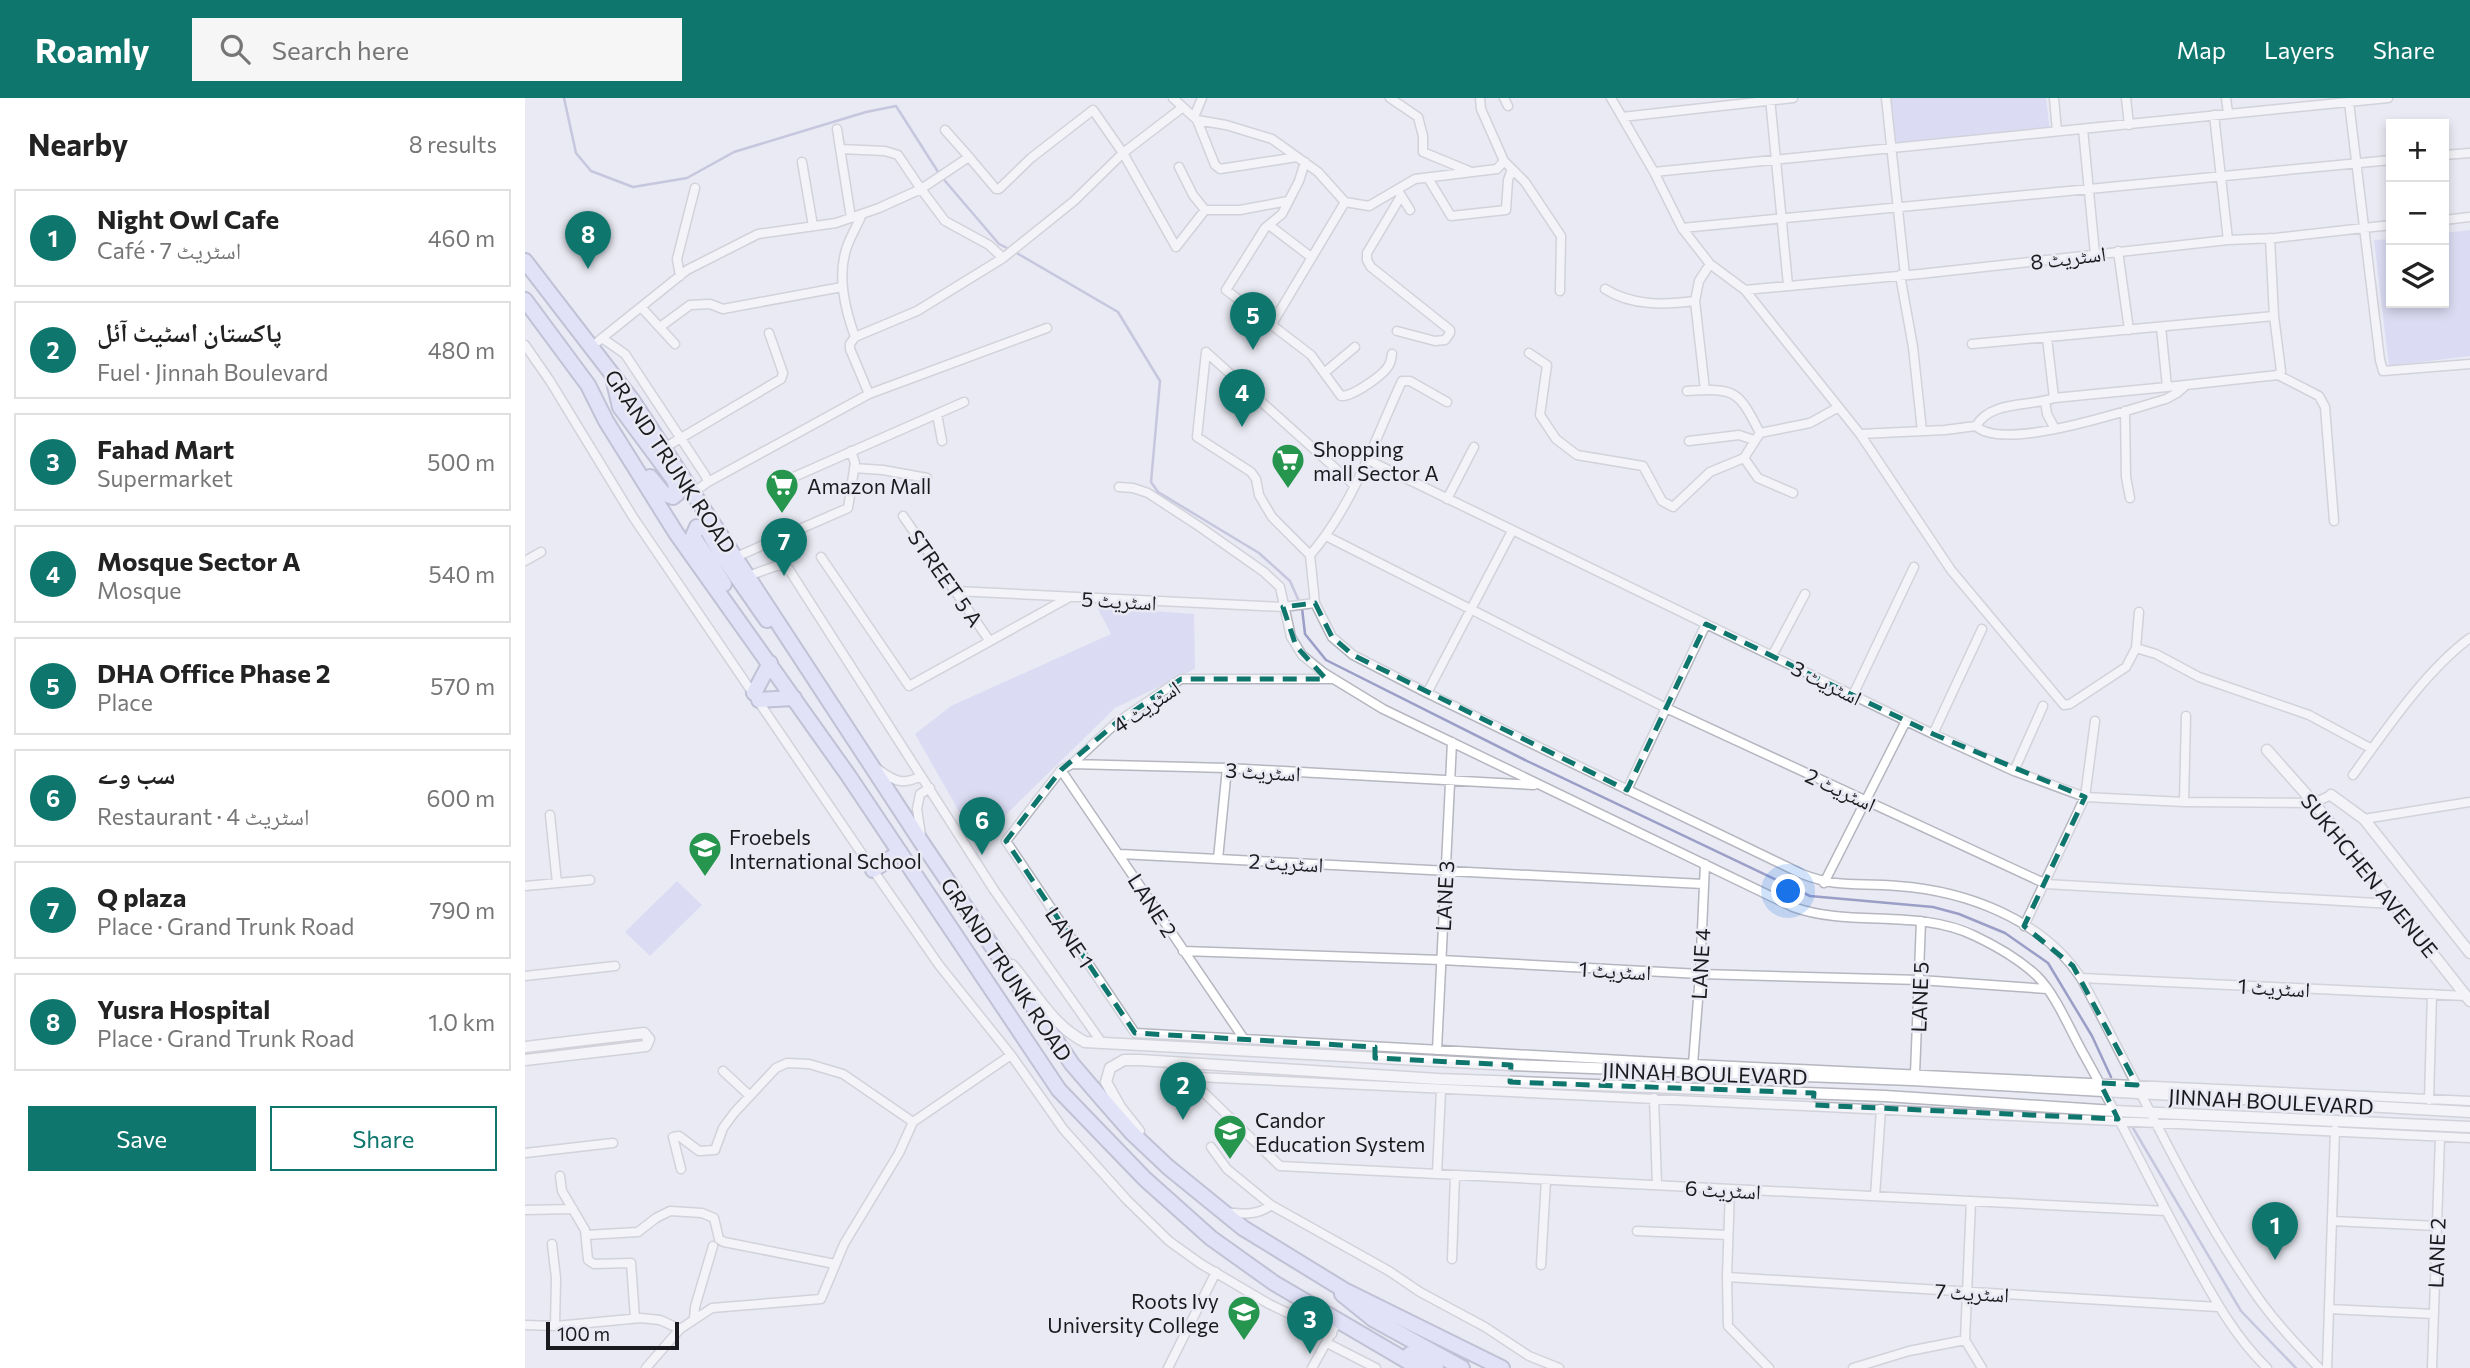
<!DOCTYPE html>
<html lang="en">
<head>
<meta charset="utf-8">
<style>
	body { margin:0; font-family:Commissioner,"Noto Naskh Arabic",sans-serif; background:#f6f6f6; color:#222 }
	.controls { position:absolute; right:21px; top:21px; display:grid; overflow:hidden; border-radius:0px; box-shadow:0 4px 10px #0003 }
	.controls button { width:63px; height:63px; display:grid; place-items:center; padding:0; border:0; border-bottom:2px solid #e0e0e0; background:#fff; color:#222; font:35px sans-serif }
	.scale { position:absolute; left:21px; bottom:18px; width:133px; box-sizing:border-box; padding-left:7px; border:4px solid #1b1b1f; border-top:0; font-size:19px; line-height:24px; white-space:nowrap; color:#1b1b1f; -webkit-text-stroke:5px #e9eaf3; paint-order:stroke }
	.you { position:absolute; left:1264px; top:794px; width:24px; height:24px; margin:-18px; border:5px solid #fff; border-radius:50%; background:#1a73e8; box-shadow:0 0 0 10px #1a73e833 }
	.badge { display:grid; place-items:center; width:46px; height:46px; border-radius:50%; background:#0f766e; color:#fff; font-size:23px; font-weight:700 }
	.pin { position:absolute; translate:-50% -58px; filter:drop-shadow(0 2px 4px #0008) }
	.pin::after { content:''; position:absolute; top:37px; width:24px; height:21px; background:inherit; clip-path:polygon(0 0,100% 0,50% 100%) }
	.list { margin:0; padding:0; list-style:none }
	h2 { display:flex; justify-content:space-between; align-items:center; height:91px; margin:0; padding:0 28px; font-size:30px }
	h2 small { font-size:23px; font-weight:400; color:#767676 }
	.list li { display:grid; grid-template-columns:46px 1fr auto; gap:21px; align-items:center; box-sizing:border-box; height:98px; margin:0 14px 14px; padding:0 14px; border:2px solid #e0e0e0; border-radius:0px }
	.list b { display:block; font-size:26px; white-space:nowrap }
	.list p { margin:0; font-size:23px; white-space:nowrap; color:#767676 }
	.list em { font-size:23px; font-style:normal; color:#767676 }
	.actions { display:flex; gap:14px; padding:21px 28px }
	.actions a { flex:1; padding:16px 0; border:2px solid #0f766e; border-radius:0px; text-align:center; font-size:24px; color:#0f766e }
	.actions .main { background:#0f766e; color:#fff }
	.icon { flex:none; width:38px; height:38px; fill:none; stroke:currentColor; stroke-width:2; stroke-linecap:round; stroke-linejoin:round }
	.map { position:relative; flex:none; width:1945px; height:1270px; overflow:hidden }
	header { display:flex; align-items:center; gap:42px; box-sizing:border-box; height:98px; padding:0 35px; background:#0f766e; color:#fff }
	header strong { font-size:33px }
	nav { display:flex; gap:38px; margin-inline-start:auto; font-size:24px }
	.search { width:490px; height:63px; background:#f6f6f6; display:flex; align-items:center; gap:18px; box-sizing:border-box; padding:0 24px; border-radius:0px; color:#767676; font-size:26px }
	main { display:flex }
	aside { flex:1; background:#fff }
	.map>svg:first-child { display:block }
	.green { fill:#cacdf4 }
	.lines { fill:none; stroke-linecap:round; stroke-linejoin:round }
	.stream { stroke:#9b9ec6; stroke-width:2.5 }
	.minor-casing { stroke:#b5b6bf; stroke-width:11 }
	.tertiary-casing { stroke:#b5b6bf; stroke-width:13 }
	.trunk-casing { stroke:#8f91af; stroke-width:18 }
	.minor { stroke:#fff; stroke-width:8 }
	.tertiary { stroke:#fff; stroke-width:10 }
	.trunk { stroke:#d8dafe; stroke-width:14 }
	.marked { fill:none; stroke:#0f766e; stroke-width:5; stroke-dasharray:14 9; stroke-linejoin:round }
	.labels { text-anchor:middle; dominant-baseline:central; stroke-width:5; stroke-linejoin:round; paint-order:stroke }
	.street-label { font-size:21px; fill:#1b1b1f; stroke:#e9eaf3 }
	.poi-label { font-size:21px; fill:#1b1b1f; stroke:#e9eaf3; text-anchor:start }
</style>
</head>
<body>
<header>
<strong>Roamly</strong>
<div class="search"><svg class="icon" aria-label="search" viewBox="0 0 24 24"><circle cx="10" cy="10" r="6"/><path d="M15 15l6 6"/></svg>Search here</div>
<nav><a>Map</a><a>Layers</a><a>Share</a></nav>
</header>
<main>
<aside>
<h2>Nearby<small>8 results</small></h2>
<ul class="list">
<li><span class="badge">1</span><div><b>Night Owl Cafe</b><p>Café · اسٹریٹ 7</p></div><em>460 m</em></li>
<li><span class="badge">2</span><div><b>پاکستان اسٹیٹ آئل</b><p>Fuel · Jinnah Boulevard</p></div><em>480 m</em></li>
<li><span class="badge">3</span><div><b>Fahad Mart</b><p>Supermarket</p></div><em>500 m</em></li>
<li><span class="badge">4</span><div><b>Mosque Sector A</b><p>Mosque</p></div><em>540 m</em></li>
<li><span class="badge">5</span><div><b>DHA Office Phase 2</b><p>Place</p></div><em>570 m</em></li>
<li><span class="badge">6</span><div><b>سب وے</b><p>Restaurant · اسٹریٹ 4</p></div><em>600 m</em></li>
<li><span class="badge">7</span><div><b>Q plaza</b><p>Place · Grand Trunk Road</p></div><em>790 m</em></li>
<li><span class="badge">8</span><div><b>Yusra Hospital</b><p>Place · Grand Trunk Road</p></div><em>1.0 km</em></li>
</ul>
<div class="actions"><a class="main">Save</a><a>Share</a></div>
</aside>
<div class="map">
<svg width="1945" height="1270" viewBox="0 0 1945 1270">
	<rect width="100%" height="100%" fill="#e9eaf3"/>
	<path class="green" d="M1365 0H1521L1525 33 1371 51Z
		M1945 132V258L1864 268 1849 142 1866 141V205H1919V135Z
		M572 509 669 516 670 571 590 610 452 745 390 636 426 608 586 536Z
		M152 783 177 807 125 858 100 834Z"/>
	<g class="lines">
		<path class="stream" d="M39 0 51 55 66 73 108 89 162 80 209 54 341 14 371 8 415 77 474 146 484 151
			M490 154 593 214 635 283 626 384 633 394 734 455 765 483 777 510 780 536 801 562 1002 663 1285 798 1408 809 1434 816 1480 835 1523 865 1567 938 1586 979
			M1608 1030 1716 1213 1771 1270"/>
		<defs>
			<path id="minor" d="M648 0 672 22 701 27 747 41 793 74 820 104
				M865 0 893 19 898 38V54L944 73
				M979 0 983 8
				M1086 0 1129 74 1157 130 1185 166 1220 192 1335 336 1426 472 1539 607 1545 606 1601 569 1611 550 1614 514
				M1245 0 1263 187
				M1361 0 1380 177
				M1529 0 1532 33
				M1601 0 1604 27
				M1701 0 1703 15
				M1824 4 1855 262 1858 273 1945 266
				M1689 17 1703 142
				M669 19 677 0
				M1097 19 1268 0
				M672 22 690 67 695 71 772 59
				M312 31 326 120
				M1558 31 1570 156
				M420 32 444 59 396 91 420 123 464 147 478 160 549 103 598 55 658 9
				M1919 57 1945 55
				M444 59 471 91H474L506 60 568 12 598 55 651 149 680 112
				M979 63 1000 84 1036 138 1035 193
				M277 64 288 128
				M780 64 774 83 757 116 740 130 701 192 786 257 816 298C827 299 859 277 864 267 866 264 866 260 867 256
				M654 69 668 97 680 112H715L763 103
				M1129 74 1863 0
				M903 80 926 118 981 112 983 82 987 71
				M874 94 885 112
				M1919 122 1945 119
				M744 127 786 159
				M1157 130 1866 62
				M1593 153 1604 232
				M1375 177 1388 249 1397 333
				M155 178 152 161 170 90
				M1080 191C1107 208 1139 207 1170 203
				M1220 192 1395 176 1703 142 1750 140 1866 127
				M116 209 150 246
				M747 226 820 104 844 108 890 81 972 71 979 63 956 11 955 0
				M135 229 165 207 185 206 198 211 317 189
				M872 233 910 243 920 242 925 235V232L846 169 842 162V155L876 98
				M330 239C320 211 311 176 323 146 327 136 333 126 337 116
				M77 240 100 256 180 377 183 384 169 394
				M1522 240 1529 300 1642 289 1636 229
				M1447 246 1749 218
				M0 247 25 283 108 419 348 772 414 867 486 957 539 1032 602 1102 644 1143 676 1166 744 1206 807 1236
				M66 249 162 172 233 136 311 125 354 110 396 91 373 57 360 53 315 51
				M681 254 672 339 726 374 731 381 734 397 747 419 785 457 790 505 807 539 828 557 902 595 1277 776C1315 791 1335 784 1373 788 1441 793 1517 821 1556 880 1614 987 1663 1101 1734 1201 1752 1226 1773 1248 1794 1270
				M681 254 829 387
				M1004 255 1022 267 1015 317 1031 341 1052 357 1118 368 1137 403 1148 409 1185 374 1219 360 1235 335 1285 325 1312 310
				M799 275 830 249
				M1753 277 1794 298 1800 309 1809 423
				M1642 289 1753 277 1756 273 1749 218 1745 140
				M1180 292 1170 203 1174 183 1185 166
				M1162 293C1211 290 1213 292 1235 335
				M344 296 325 251V246L330 239 392 213 478 160
				M1529 300C1505 309 1466 302 1451 328 1478 355 1606 311 1641 301L1652 295 1660 288
				M1520 303 1522 316 1530 331
				M1600 313 1601 379 1605 400
				M412 316 417 343
				M1335 336 1420 332 1451 328
				M1164 343 1214 337 1229 342
				M139 350 256 281 258 275 244 235
				M1219 360 1233 380 1268 395
				M841 361 1408 636 1489 673 1560 699 1659 704 1789 705 1806 697
				M329 370 358 372 402 380
				M183 384 344 296 522 230
				M246 389 439 304
				M594 389 608 390 623 395 675 429 739 474 755 489 766 539 777 557 799 575 858 611 1268 809C1326 830 1393 810 1450 838 1471 848 1495 862 1512 878 1531 897 1545 932 1558 955 1594 1019 1625 1084 1660 1148 1684 1191 1706 1235 1742 1270
				M922 401 949 349
				M378 418 464 542
				M801 438 1141 610 1521 786 1868 806
				M785 457C828 408 850 341 877 283H885L922 304
				M211 459 323 410 330 365 326 353
				M296 459 384 588 543 500
				M0 463 16 454
				M223 478 254 467 263 470 469 792 577 945
				M431 493 758 509 790 505
				M1611 550 1631 556 1674 579 1784 617 1847 651
				M1247 558 1280 496
				M809 581H656L591 625 547 666 536 672 481 743 610 935 1168 966 1945 1003
				M902 595 987 433
				M1328 597 1389 469
				M1408 636 1457 531
				M547 666 702 670 1009 687
				M354 672C370 684 379 687 396 678
				M536 672 719 941
				M1489 673 1518 608
				M1828 677C1860 633 1901 572 1945 540
				M1102 692 1181 526
				M1659 704 1661 618
				M25 717 32 785
				M1839 721 1945 704
				M396 737 392 711 395 696 405 690
				M595 756 1178 786
				M693 761 702 670
				M1299 785 1381 623
				M0 788 65 782
				M1499 828 1560 699 1570 623
				M658 853 916 862 1175 876 1395 882 1522 891
				M0 878 90 868
				M1556 880 1941 898
				M912 952 927 644
				M1168 966 1175 876 1180 766
				M198 973 225 998
				M1390 976 1396 823
				M1129 1000 1132 1087
				M1904 1002 1907 896
				M686 1049 702 1071 746 1107 864 1173 895 1194 960 1229 1004 1258 1034 1270
				M0 1055 88 1045
				M156 1071 148 1039 154 1038 174 1053 190 1052 198 1030 209 1015 251 970 262 965 284 966 318 976 388 1024
				M912 1076 916 992
				M35 1078 37 1093 60 1132 63 1162 69 1166 106 1165 110 1220
				M1205 1091 1202 1179 1203 1228 1244 1270
				M1350 1098 1356 1011
				M0 1112 48 1111
				M1641 1113 755 1068 668 984 672 979 1945 1040
				M700 1114C716 1116 733 1118 746 1107
				M1807 1123 1912 1128
				M1112 1133 1203 1137
				M61 1137 113 1134 131 1120 145 1113 177 1115 189 1120 194 1141 199 1144 310 1166
				M27 1146 31 1180 30 1228
				M927 1161 930 1077
				M1016 1167 1021 1082
				M1202 1179 1693 1209
				M1804 1211 1909 1216
				M169 1220 170 1209 188 1148
				M0 1227 31 1228 116 1220 135 1222 155 1231
				M1440 1242 1457 1270
				M802 1245 851 1270
				M121 1270 155 1231 187 1210 296 1201 319 1146 374 1055 388 1024 486 957
				M643 1270 691 1174
				M787 1270 813 1223
				M1328 1270 1384 1253 1440 1242 1446 1103
				M1802 1270 1810 1032
				M1907 1270 1915 1039"/>
			<path id="tertiary" d="M1742 652 1789 705 1945 903
				M1806 697 1839 721 1945 855
				M487 867C511 895 527 927 560 944L986 967 1387 982 1945 1014
				M0 949 119 935 124 941 121 948 0 962
				M614 1033 595 1009 581 984 585 970 599 962H615L913 981 1360 998 1589 1013 1945 1029"/>
			<path id="trunk" d="M0 163 107 302 397 745 547 966 578 1002 607 1035 643 1069 718 1130 819 1192 977 1270
				M0 202 63 287 81 323 151 435 323 677 534 992 620 1081 686 1140 749 1185 894 1270
				M89 284 95 309 149 382 153 395 148 399 138 395 125 379
				M199 486 168 438 172 429 182 431 196 456 242 522
				M229 595 245 565
				M234 602 269 600
				M348 772 375 754
				M817 1196 848 1221 937 1270
				M885 1256 911 1270"/>
		</defs>
		<use href="#minor" class="minor-casing"/>
		<use href="#tertiary" class="tertiary-casing"/>
		<use href="#trunk" class="trunk-casing"/>
		<use href="#minor" class="minor"/>
		<use href="#tertiary" class="tertiary"/>
		<use href="#trunk" class="trunk"/>
	</g>
	<path d="M0 0H1945V1270H0ZM790 505 807 539 828 557 1102 692 1181 526 1408 636 1560 699 1499 828 1548 868 1612 987 1575 985 1593 1021 1288 1007 1289 995 985 984 986 967 850 960V949L610 935 481 743 536 672 591 625 656 581H801L771 548 758 509Z" fill="#e9eaf3" fill-opacity=".55" fill-rule="evenodd"/>
	<path class="marked" d="M790 505 807 539 828 557 1102 692 1181 526 1408 636 1560 699 1499 828 1548 868 1612 987 1575 985 1593 1021 1288 1007 1289 995 985 984 986 967 850 960V949L610 935 481 743 536 672 591 625 656 581H801L771 548 758 509Z"/>
	<defs>
		<symbol id="supermarket-pin" viewBox="-11 -11 22 30"><path d="M0 17L-7.5 6A9.5 9.5 0 1 1 7.5 6Z" fill="#26954e" stroke="#e9eaf3"/><path d="M-6-5.5h2.5l.6 2H6L4.5 2H-2.5L-4.4-4H-6ZM-1.5 3.2a1.3 1.3 0 1 0 .1 0ZM3 3.2a1.3 1.3 0 1 0 .1 0Z" fill="#fff"/></symbol>
		<symbol id="school-pin" viewBox="-11 -11 22 30"><path d="M0 17L-7.5 6A9.5 9.5 0 1 1 7.5 6Z" fill="#26954e" stroke="#e9eaf3"/><path d="M0-5L7-2L0 1L-7-2ZM-4 1L0 2.5L4 1V4Q0 6-4 4Z" fill="#fff"/></symbol>
		<symbol id="university-pin" viewBox="-11 -11 22 30"><path d="M0 17L-7.5 6A9.5 9.5 0 1 1 7.5 6Z" fill="#26954e" stroke="#e9eaf3"/><path d="M0-5L7-2L0 1L-7-2ZM-4 1L0 2.5L4 1V4Q0 6-4 4Z" fill="#fff"/></symbol>
	</defs>
	<g fill-rule="evenodd">
		<use href="#supermarket-pin" x="744" y="343" width="38" height="52"/>
		<use href="#supermarket-pin" x="238" y="368" width="38" height="52"/>
		<use href="#school-pin" x="161" y="731" width="38" height="52"/>
		<use href="#school-pin" x="686" y="1014" width="38" height="52"/>
		<use href="#university-pin" x="700" y="1195" width="38" height="52"/>
	</g>
	<g class="labels">
		<g class="street-label">
			<text transform="translate(1543 159) rotate(-7)">اسٹریٹ 8</text>
			<text transform="translate(146 363) rotate(56)">GRAND TRUNK ROAD</text>
			<text transform="translate(421 480) rotate(55)">STREET 5 A</text>
			<text transform="translate(594 502) rotate(3)">اسٹریٹ 5</text>
			<text transform="translate(1302 584) rotate(26)">اسٹریٹ 3</text>
			<text transform="translate(621 608) rotate(-34)">اسٹریٹ 4</text>
			<text transform="translate(738 673) rotate(3)">اسٹریٹ 3</text>
			<text transform="translate(1316 691) rotate(25)">اسٹریٹ 2</text>
			<text transform="translate(761 764) rotate(3)">اسٹریٹ 2</text>
			<text transform="translate(1845 777) rotate(51)">SUKHCHEN AVENUE</text>
			<text transform="translate(919 798) rotate(-87)">LANE 3</text>
			<text transform="translate(628 807) rotate(57)">LANE 2</text>
			<text transform="translate(545 839) rotate(56)">LANE 1</text>
			<text transform="translate(1175 866) rotate(-87)">LANE 4</text>
			<text transform="translate(482 871) rotate(56)">GRAND TRUNK ROAD</text>
			<text transform="translate(1090 872) rotate(3)">اسٹریٹ 1</text>
			<text transform="translate(1749 889) rotate(3)">اسٹریٹ 1</text>
			<text transform="translate(1394 899) rotate(-88)">LANE 5</text>
			<text transform="translate(1180 975) rotate(2)">JINNAH BOULEVARD</text>
			<text transform="translate(1746 1003) rotate(3)">JINNAH BOULEVARD</text>
			<text transform="translate(1198 1091) rotate(3)">اسٹریٹ 6</text>
			<text transform="translate(1911 1155) rotate(-88)">LANE 2</text>
			<text transform="translate(1447 1194) rotate(3)">اسٹریٹ 7</text>
		</g>
		<g class="poi-label">
			<text x="788" y="350">Shopping<tspan x="788" dy="24">mall Sector A</tspan></text>
			<text x="282" y="387">Amazon Mall</text>
			<text x="204" y="738">Froebels<tspan x="204" dy="24">International School</tspan></text>
			<text x="730" y="1021">Candor<tspan x="730" dy="24">Education System</tspan></text>
			<text x="694" y="1202" text-anchor="end">Roots Ivy<tspan x="694" dy="24">University College</tspan></text>
		</g>
	</g>
</svg>
<div class="controls">
<button>+</button>
<button>−</button>
<button><svg class="icon" aria-label="layers" viewBox="0 0 24 24"><path d="M12 4l9 5-9 5-9-5zM3 14l9 5 9-5"/></svg></button>
</div>
<div class="scale">100 m</div>
<div class="you"></div>
<div class="pin badge" style="left:1750px;top:1162px">1</div>
<div class="pin badge" style="left:658px;top:1022px">2</div>
<div class="pin badge" style="left:785px;top:1256px">3</div>
<div class="pin badge" style="left:717px;top:329px">4</div>
<div class="pin badge" style="left:728px;top:252px">5</div>
<div class="pin badge" style="left:457px;top:757px">6</div>
<div class="pin badge" style="left:259px;top:478px">7</div>
<div class="pin badge" style="left:63px;top:171px">8</div>
</div>
</main>
</body>
</html>
